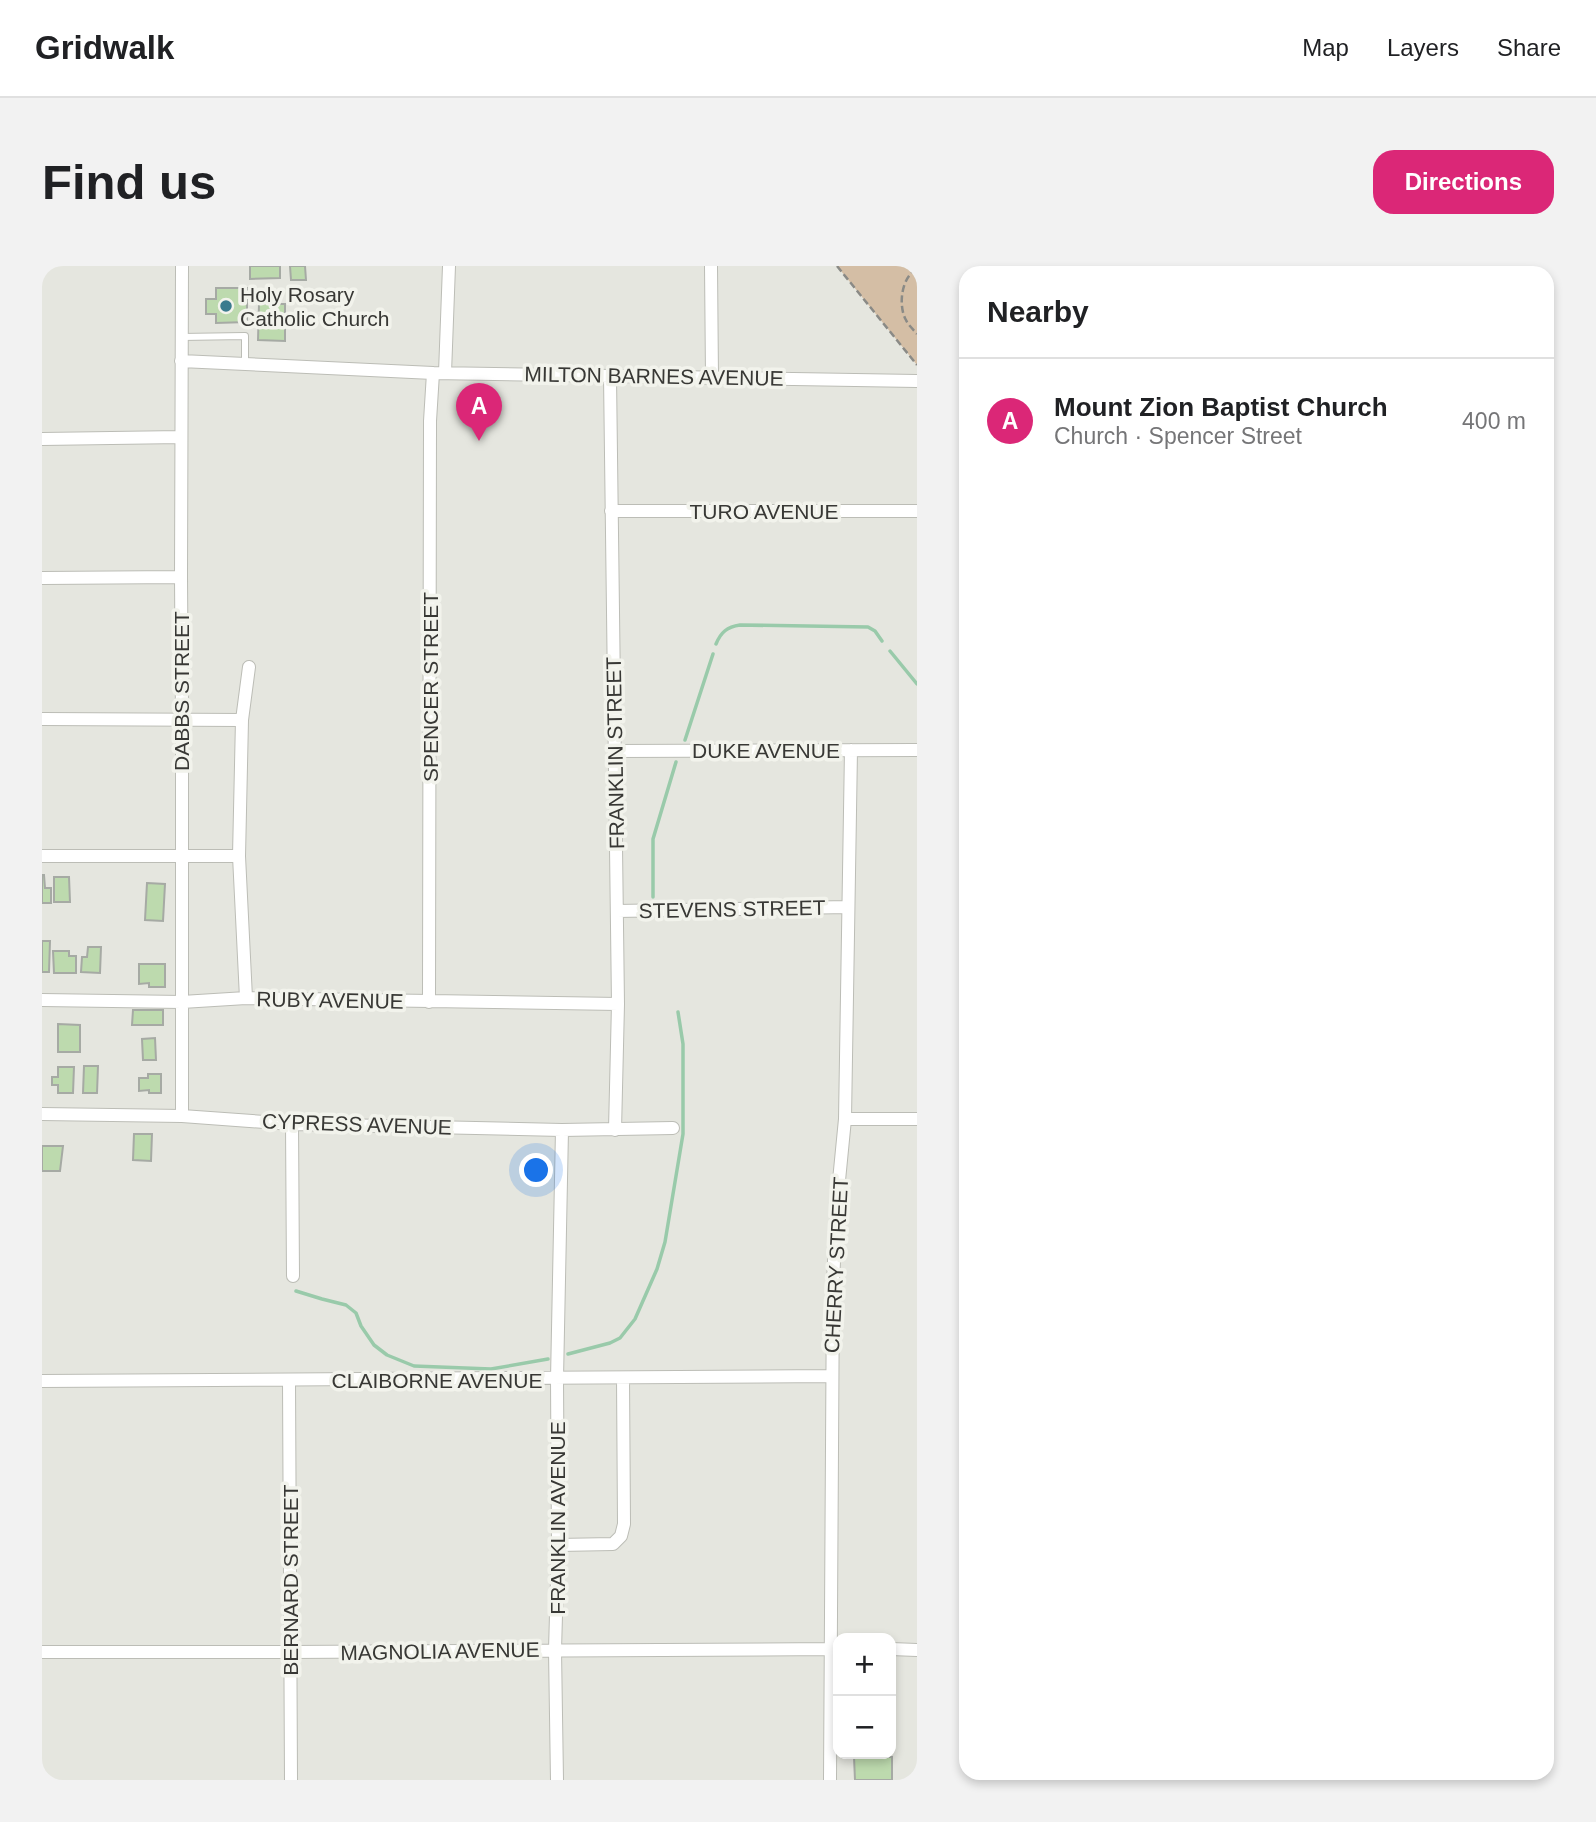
<!DOCTYPE html>
<html lang="en">
<head>
<meta charset="utf-8">
<style>
	body { margin:0; font-family:Arial,sans-serif; background:#f2f2f2; color:#202124 }
	.controls { position:absolute; right:21px; bottom:21px; display:grid; overflow:hidden; border-radius:14px; box-shadow:0 4px 10px #0003 }
	.controls button { width:63px; height:63px; display:grid; place-items:center; padding:0; border:0; border-bottom:2px solid #e0e0e0; background:#fff; color:#202124; font:35px sans-serif }
	.you { position:absolute; left:495px; top:905px; width:24px; height:24px; margin:-18px; border:5px solid #fff; border-radius:50%; background:#1a73e8; box-shadow:0 0 0 10px #1a73e833 }
	.badge { display:grid; place-items:center; width:46px; height:46px; border-radius:50%; background:#db2777; color:#fff; font-size:23px; font-weight:700 }
	.pin { position:absolute; translate:-50% -58px; filter:drop-shadow(0 2px 4px #0008) }
	.pin::after { content:''; position:absolute; top:37px; width:24px; height:21px; background:inherit; clip-path:polygon(0 0,100% 0,50% 100%) }
	.list { margin:0; padding:0; list-style:none }
	h2 { display:flex; justify-content:space-between; align-items:center; height:91px; margin:0; padding:0 28px; font-size:30px }
	h2 small { font-size:23px; font-weight:400; color:#757577 }
	.list li { display:grid; grid-template-columns:46px 1fr auto; gap:21px; align-items:center; box-sizing:border-box; height:126px; padding:0 28px; border-top:2px solid #e0e0e0 }
	.list b { display:block; font-size:26px; white-space:nowrap }
	.list p { margin:0; font-size:23px; white-space:nowrap; color:#757577 }
	.list em { font-size:23px; font-style:normal; color:#757577 }
	.map { position:relative; flex:none; width:875px; height:1514px; overflow:hidden; border-radius:21px }
	header { display:flex; align-items:center; gap:42px; box-sizing:border-box; height:98px; padding:0 35px; background:#fff; border-bottom:2px solid #e0e0e0 }
	header strong { font-size:33px }
	nav { display:flex; gap:38px; margin-inline-start:auto; font-size:24px }
	.intro { display:flex; align-items:center; justify-content:space-between; box-sizing:border-box; height:168px; padding:0 42px }
	h1 { margin:0; font-size:49px }
	.button { padding:18px 32px; border-radius:21px; background:#db2777; color:#fff; font-size:24px; font-weight:700 }
	main { display:flex; gap:42px; padding:0 42px }
	aside { flex:1; background:#fff; border-radius:21px; box-shadow:0 4px 10px #0003 }
	.map>svg:first-child { display:block }
	.green { fill:#d4bea5 }
	.lines { fill:none; stroke-linecap:round; stroke-linejoin:round }
	.stream { stroke:#99caaa; stroke-width:3.5 }
	.building { fill:#bddaae; stroke:#a6aaa4; stroke-width:2 }
	.lane-casing { stroke:#bcbdb6; stroke-width:8 }
	.street-casing { stroke:#bcbdb6; stroke-width:14 }
	.path { stroke:#8a8a86; stroke-width:2.5; stroke-dasharray:7 3.5; stroke-linecap:butt }
	.lane { stroke:#fff; stroke-width:6 }
	.street { stroke:#fff; stroke-width:12 }
	.poi-dot { fill:#3a7b8e; stroke:#f2f3ec; stroke-width:2.5 }
	.labels { text-anchor:middle; dominant-baseline:central; stroke-width:7; stroke-linejoin:round; paint-order:stroke }
	.poi-label { font-size:21px; fill:#383835; stroke:#f2f3ec; text-anchor:start }
	.street-label { font-size:21px; fill:#383835; stroke:#f2f3ec }
</style>
</head>
<body>
<header>
<strong>Gridwalk</strong>
<nav><a>Map</a><a>Layers</a><a>Share</a></nav>
</header>
<div class="intro"><h1>Find us</h1><a class="button">Directions</a></div>
<main>
<div class="map">
<svg width="875" height="1514" viewBox="0 0 875 1514">
	<rect width="100%" height="100%" fill="#e5e6df"/>
	<path class="green" d="M795 0H875V99Z"/>
	<g class="lines">
		<path class="stream" d="M674 378C679 366 685 361 698 359L826 361 833 365 840 375
			M848 385 875 418
			M643 474 671 388
			M611 631V573L634 496
			M254 1025 280 1033 304 1039 314 1047 319 1060 332 1079 345 1089 372 1100 449 1103 506 1093
			M526 1088 568 1077 578 1072 593 1053 615 1003 623 976 641 868V778L636 746"/>
	</g>
	<path class="building" d="M208 0H238V12L208 13Z
		M248 0H263L264 14H249Z
		M174 22H205V56L174 57V48H164V33H174Z
		M217 38H243V75L216 74Z
		M0 609H2L3 622H9V637H0Z
		M12 611H27L28 636H12Z
		M105 617 123 618 121 655 103 654Z
		M0 675H8L7 706H0Z
		M46 681H59L58 707 39 706 40 691H45Z
		M11 685H27V690H34V707H12Z
		M97 698H123V721H107V717L97 718Z
		M91 744H121V759H90Z
		M16 758 38 759V786H16Z
		M113 772 114 794H101L100 773Z
		M42 800H56L55 827H41Z
		M16 801H32L31 827H16V819H10V811H16Z
		M106 808H119V827H107V824L97 825V812H106Z
		M92 868H110L109 895 91 894Z
		M0 880H21L18 905H0Z
		M812 1491H850V1514H813Z"/>
	<g class="lines">
		<defs>
			<path id="lane" d="M139 71 203 70V98"/>
			<path id="street" d="M140 0 139 311 140 454V850
				M669 0 670 111
				M139 95 391 107 875 115
				M403 107 407 0
				M568 110 576 738 573 864
				M0 173 139 171
				M569 245H875
				M0 312 139 311
				M0 453 200 454
				M574 485 875 484
				M0 590H197
				M575 645 806 641
				M204 732 197 590 200 454 207 401
				M0 734 140 736 204 732 576 738
				M387 736 388 155 391 107
				M0 848 140 850 250 858 520 864 631 862
				M803 853H875
				M250 858 251 1010
				M0 1115 790 1110
				M247 1115 249 1514
				M516 1279 571 1278 579 1270 582 1258 581 1112
				M849 1383 875 1384
				M0 1386H248L794 1383
				M515 1514 513 1384 516 1279 515 1113 520 864
				M788 1514 791 1016 795 935 803 853 809 484"/>
		</defs>
		<use href="#lane" class="lane-casing"/>
		<use href="#street" class="street-casing"/>
		<path class="path" d="M795 0 875 99
			M875 3C859 11 856 40 864 54 866 59 872 64 875 68"/>
		<use href="#lane" class="lane"/>
		<use href="#street" class="street"/>
	</g>
	<circle class="poi-dot" cx="184" cy="40" r="7"/>
	<g class="labels">
		<g class="poi-label">
			<text x="198" y="28">Holy Rosary<tspan x="198" dy="24">Catholic Church</tspan></text>
		</g>
		<g class="street-label">
			<text transform="translate(612 110) rotate(1)">MILTON BARNES AVENUE</text>
			<text x="722" y="245">TURO AVENUE</text>
			<text transform="translate(388 421) rotate(-90)">SPENCER STREET</text>
			<text transform="translate(139 425) rotate(-90)">DABBS STREET</text>
			<text x="724" y="484">DUKE AVENUE</text>
			<text transform="translate(573 487) rotate(-91)">FRANKLIN STREET</text>
			<text transform="translate(690 643) rotate(-1)">STEVENS STREET</text>
			<text transform="translate(288 734) rotate(1)">RUBY AVENUE</text>
			<text transform="translate(315 858) rotate(2)">CYPRESS AVENUE</text>
			<text transform="translate(794 999) rotate(-87)">CHERRY STREET</text>
			<text x="395" y="1114">CLAIBORNE AVENUE</text>
			<text transform="translate(515 1252) rotate(-90)">FRANKLIN AVENUE</text>
			<text transform="translate(248 1314) rotate(-90)">BERNARD STREET</text>
			<text transform="translate(398 1385) rotate(-1)">MAGNOLIA AVENUE</text>
		</g>
	</g>
</svg>
<div class="controls">
<button>+</button>
<button>−</button>
</div>
<div class="you"></div>
<div class="pin badge" style="left:437px;top:175px">A</div>
</div>
<aside>
<h2>Nearby<small></small></h2>
<ul class="list">
<li><span class="badge">A</span><div><b>Mount Zion Baptist Church</b><p>Church · Spencer Street</p></div><em>400 m</em></li>
</ul>
</aside>
</main>
</body>
</html>
